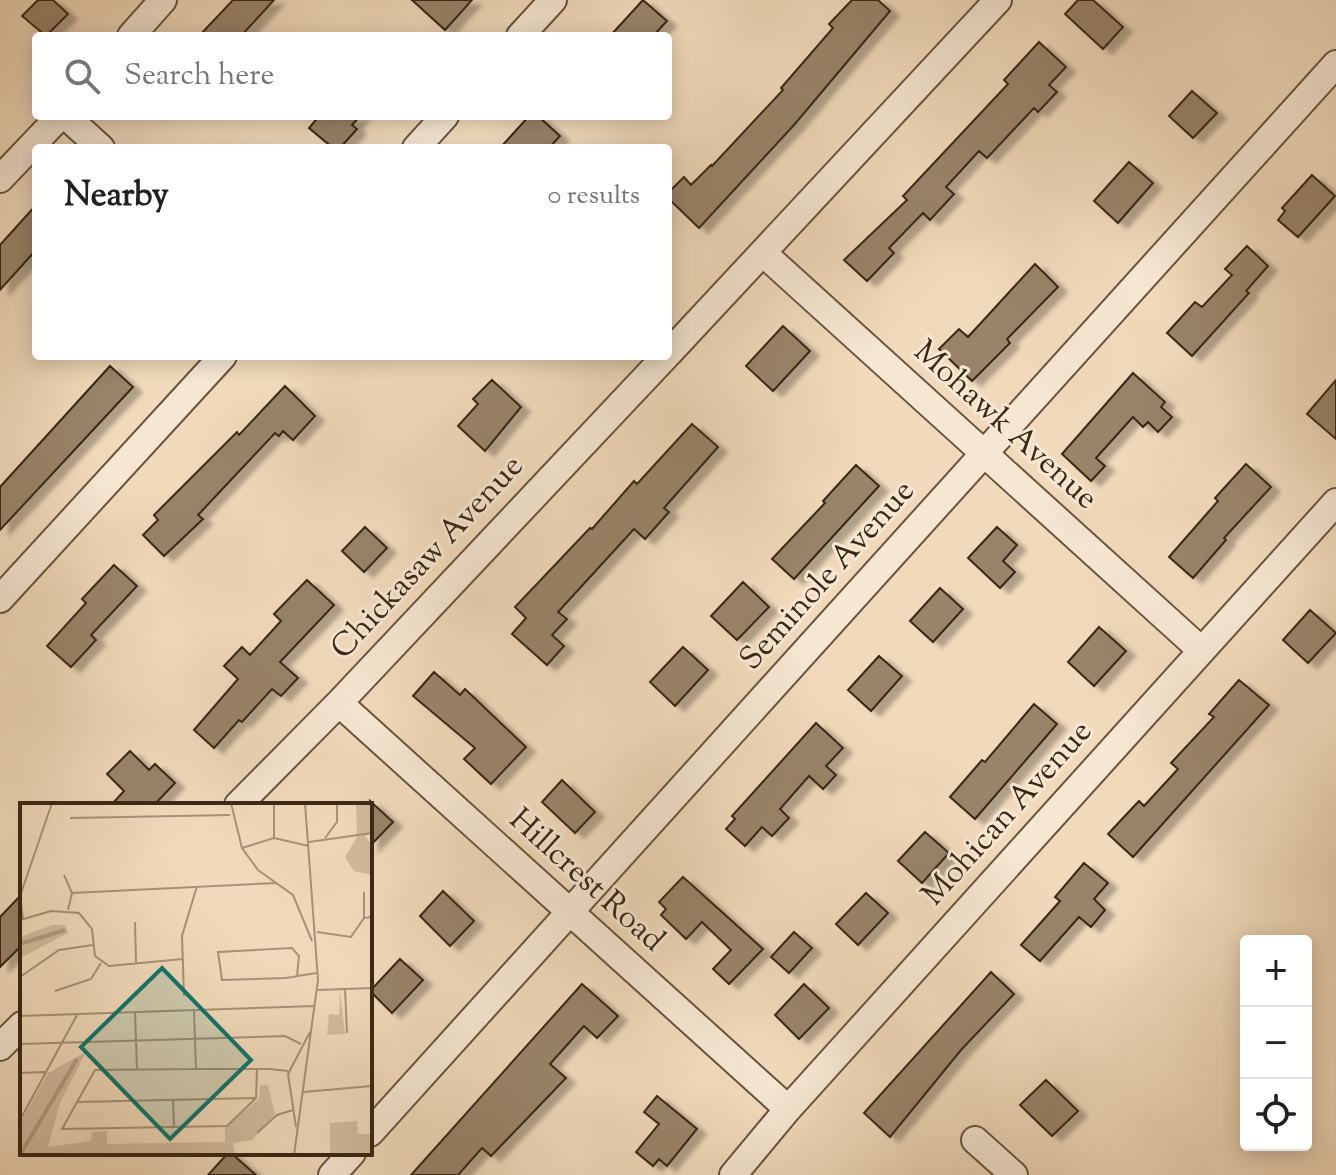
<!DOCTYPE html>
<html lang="en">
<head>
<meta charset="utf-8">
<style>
	body { margin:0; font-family:"Sorts Mill Goudy",serif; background:#f2f2f2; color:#202124 }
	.controls { position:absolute; right:24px; bottom:24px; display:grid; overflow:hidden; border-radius:8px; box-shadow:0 4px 20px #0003 }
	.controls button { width:72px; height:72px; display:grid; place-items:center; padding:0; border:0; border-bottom:2px solid #e0e0e0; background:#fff; color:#202124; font:40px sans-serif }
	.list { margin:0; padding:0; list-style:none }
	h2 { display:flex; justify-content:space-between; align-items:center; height:104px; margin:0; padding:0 32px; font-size:34px }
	h2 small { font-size:26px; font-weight:400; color:#757577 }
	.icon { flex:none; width:44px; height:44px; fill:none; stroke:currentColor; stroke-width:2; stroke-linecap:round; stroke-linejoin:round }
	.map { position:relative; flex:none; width:1336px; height:1175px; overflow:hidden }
	.search { position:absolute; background:#fff; box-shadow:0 4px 20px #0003; left:32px; top:32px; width:640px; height:88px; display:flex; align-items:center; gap:20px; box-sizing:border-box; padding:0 28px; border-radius:8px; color:#757577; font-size:30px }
	.panel { position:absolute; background:#fff; box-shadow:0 4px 20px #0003; left:32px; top:144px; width:640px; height:216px; border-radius:8px }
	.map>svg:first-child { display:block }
	.building { fill:#99846b; stroke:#3a2715; stroke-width:2; filter:url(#shadow) }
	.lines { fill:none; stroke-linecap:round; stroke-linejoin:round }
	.minor-casing { stroke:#68543e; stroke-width:30 }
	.minor { stroke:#f6e7d3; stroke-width:26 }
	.labels { text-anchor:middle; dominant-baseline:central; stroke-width:6; stroke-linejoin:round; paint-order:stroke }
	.street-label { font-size:32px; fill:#3a2715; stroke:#f6e7d3 }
	.inset-river { fill:none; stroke:#b39d83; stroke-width:4 }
	.inset-road { fill:none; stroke:#a89279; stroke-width:2 }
	.view { fill:#0f766e; fill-opacity:0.15; stroke:#0f766e; stroke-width:4 }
	.inset-edge { fill:none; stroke:#3a2715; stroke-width:4 }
</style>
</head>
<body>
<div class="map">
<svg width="1336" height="1175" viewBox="0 0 1336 1175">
	<defs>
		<filter id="shadow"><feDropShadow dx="9" dy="5" stdDeviation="2" flood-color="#0004"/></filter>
	</defs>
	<rect width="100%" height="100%" fill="#f1dabb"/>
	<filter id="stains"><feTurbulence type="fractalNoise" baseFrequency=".0025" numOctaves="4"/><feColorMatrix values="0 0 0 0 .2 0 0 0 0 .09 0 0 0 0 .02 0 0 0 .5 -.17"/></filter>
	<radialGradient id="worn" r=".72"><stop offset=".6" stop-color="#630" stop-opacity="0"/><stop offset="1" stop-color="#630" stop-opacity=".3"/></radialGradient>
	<path class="building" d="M38 0H53L68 14 46 36 22 16Z
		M233 0H274L241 36H199Z
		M412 0H472L445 30Z
		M643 0 667 21 653 36H610Z
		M852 0H878L890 11 794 125 699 228 668 198V193L684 177 691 185 711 165 712 166 783 90 781 88 833 28 829 24Z
		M1078 0H1093L1123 27 1103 49 1065 14Z
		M1039 42 1066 67 1049 85 1057 92 1038 112 1034 108 987 158 979 151 946 187 954 194 930 220 923 213 889 248 894 253 867 281 844 260 907 200 903 196 1008 84 1004 80Z
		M1192 91 1217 113 1193 138 1169 116Z
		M319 116H360L352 125 357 129 340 148H333L309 128Z
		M529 116H538L560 136 549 148H500Z
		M1129 162 1153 183 1118 223 1094 201Z
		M1312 175 1335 196 1298 237 1278 220 1285 211 1282 208Z
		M36 205V250L0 290V245Z
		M1247 246 1268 266 1246 291 1249 293 1192 356 1167 333 1195 302 1202 307 1232 275 1225 269Z
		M1035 264 1058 287 1007 339 1010 343 972 381 939 349 959 329 968 337Z
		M783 326 810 351 773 391 746 366Z
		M110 366 133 387 0 530V487Z
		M1133 373 1165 402 1161 407 1172 417 1158 432 1148 422 1143 427 1133 417 1096 458 1105 466 1091 481 1062 454Z
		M492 380 521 407 485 451 458 426 478 404 473 399Z
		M1336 380V439L1307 414Z
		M285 386 315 416 293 440 283 431 279 436 275 433 198 515 203 519 164 556 143 535 158 520 154 515 237 432 239 435Z
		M692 424 718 447 664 508 669 512 645 539 634 529 558 612 567 619 552 635 564 646 547 665 512 634 526 618 515 607 590 528 592 529 634 481 637 484Z
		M1246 464 1271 487 1224 538 1226 540 1193 578 1169 557 1218 501 1215 498Z
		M856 465 879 486 794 579 772 559 825 503 823 501Z
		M365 527 387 548 364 572 342 551Z
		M997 527 1017 545 1003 561 1015 572 1000 588 968 558Z
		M114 565 137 586 91 635 96 640 71 667 47 646 86 603 82 599Z
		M307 580 334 605 280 662 298 678 281 696 272 689 242 722 239 720 214 748 194 730 238 679 224 666 242 647 250 655 281 621 274 614Z
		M743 582 769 607 737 640 711 616Z
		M940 588 963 609 933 642 910 621Z
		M1310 610 1336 633 1308 663 1283 640Z
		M1099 627 1126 651 1094 686 1068 662Z
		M683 647 708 670 675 706 650 682Z
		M879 656 902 676 871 711 848 690Z
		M434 672 460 695 465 689 526 747 491 784 464 759 475 748 413 696Z
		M1239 680 1269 705 1133 857 1108 834 1139 801 1144 806 1178 769 1171 763 1214 717 1209 714Z
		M1034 704 1057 724 975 819 950 797 982 760 985 762Z
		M816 723 843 748 826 766 836 775 823 789 809 776 780 809 789 818 772 836 762 827 745 846 726 829 735 819 732 816Z
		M130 751 149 770 155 764 175 783 154 805H111L124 791 107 774Z
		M562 780 595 812 575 833 542 802Z
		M370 801 393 822 370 846Z
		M925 832 949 853 922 883 898 861Z
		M1084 863 1108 883 1094 899 1105 910 1091 927 1079 917 1040 961 1021 945 1060 901 1055 897Z
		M683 877 763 949 729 984 713 969 731 950 702 922 686 939 661 915 666 909 659 902Z
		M443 891 474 921 450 946 420 916Z
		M866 893 888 913 858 945 836 924Z
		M22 894V945L0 967V917Z
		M794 932 812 948 789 973 771 957Z
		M400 959 423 980 392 1013 370 991Z
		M991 972 1014 994 961 1050 890 1137 864 1113Z
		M582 984 618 1016 597 1038 584 1026 550 1064 566 1078 491 1156 482 1148 458 1175H411Z
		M804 984 829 1008 799 1039 775 1015Z
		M1046 1080 1078 1111 1052 1136 1020 1105Z
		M657 1096 697 1129 667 1166 659 1159 653 1166 636 1152 659 1124 644 1112Z
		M228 1153H231L256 1175H208Z"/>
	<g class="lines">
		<defs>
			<path id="minor" d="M131 36 163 0
				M520 36 553 0
				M66 116 101 148
				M416 148 445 116
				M0 179 60 116
				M763 253 1201 650
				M668 354 998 0
				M0 599 223 356
				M339 703 788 1109
				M238 805 339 703 666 356
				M0 1047 22 1025
				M370 1133 1336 64
				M975 1140 1014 1175
				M332 1175 352 1153
				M733 1175 788 1109 1336 502"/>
		</defs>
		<use href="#minor" class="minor-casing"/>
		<use href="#minor" class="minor"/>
	</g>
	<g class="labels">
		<g class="street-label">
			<text transform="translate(1005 426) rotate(42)">Mohawk Avenue</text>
			<text transform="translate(428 558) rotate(-47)">Chickasaw Avenue</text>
			<text transform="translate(828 576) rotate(-48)">Seminole Avenue</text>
			<text transform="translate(1008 814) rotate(-48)">Mohican Avenue</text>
			<text transform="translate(586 881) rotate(42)">Hillcrest Road</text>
		</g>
	</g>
	<g transform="translate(20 803)">
		<rect width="352" height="352" fill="#f1dabb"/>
		<path d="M336 0 352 1V30L345 33 352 42V72L334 68 325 54 337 34ZM32 122H45L48 130 0 155V134ZM320 188 325 231 307 232 309 211 319 212ZM66 249 40 300 28 344 71 338 72 329 87 328V341L205 339V325L239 296 240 282H248L255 311 232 337 213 340 215 352H0V320L28 270ZM337 318 338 331H352V352H310V320Z" fill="#d2bc9f"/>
		<path class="inset-river" d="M0 141 45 127M0 352 57 256"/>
		<path class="inset-road" d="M211 0 222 45 238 67 273 92 292 138M254 0V35M50 15 210 12M305 35 317 19V0M289 39 352 30M222 45 254 35 289 43M44 72 52 90 48 107M344 89V115M52 90 257 80M3 116 0 93 32 0M0 117 31 108 59 110 72 126 75 153 89 163 163 156M115 119 116 159M297 129 331 134 344 115 352 114M277 173 279 153 272 145 198 149 202 177 265 175 273 174 277 173 297 170M0 174 39 147 73 142M325 186 327 230M298 187 352 185M35 188 71 176 81 160M164 193 162 133 177 83M174 208 176 266M115 210 117 266M0 213 295 203M0 241 265 233 281 241M237 266 236 295 207 323 42 326 75 267 176 266H249L268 268M0 270 25 269M283 289 352 283M153 297 154 324M57 299 235 295M0 317 57 212M276 324 268 271 290 229M237 330 257 312 273 307M274 352 298 177 285 0"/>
		<path class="view" d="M142 165 231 257 150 336 61 244Z"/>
		<rect width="352" height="352" class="inset-edge"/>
	</g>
	<rect width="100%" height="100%" filter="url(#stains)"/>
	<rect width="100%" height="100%" fill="url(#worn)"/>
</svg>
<div class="controls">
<button>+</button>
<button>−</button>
<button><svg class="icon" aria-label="locate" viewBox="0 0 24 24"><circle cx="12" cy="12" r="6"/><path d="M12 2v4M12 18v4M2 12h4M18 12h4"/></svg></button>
</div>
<div class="search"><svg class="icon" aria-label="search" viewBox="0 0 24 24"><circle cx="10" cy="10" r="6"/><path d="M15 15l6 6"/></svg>Search here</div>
<section class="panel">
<h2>Nearby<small>0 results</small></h2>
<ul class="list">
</ul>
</section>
</div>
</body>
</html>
